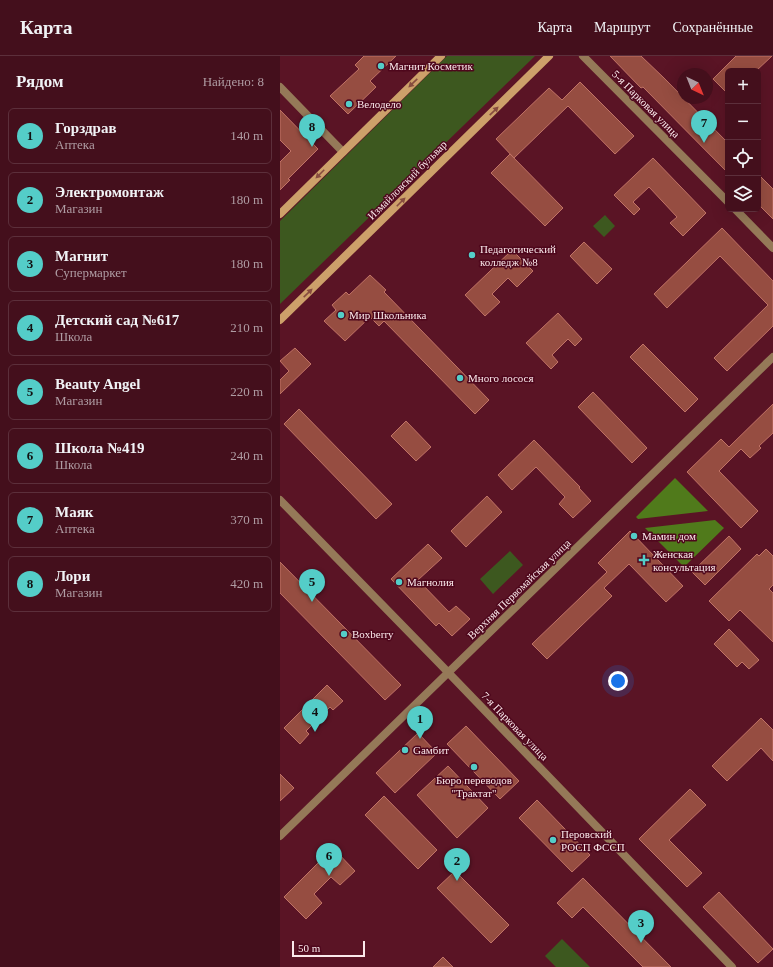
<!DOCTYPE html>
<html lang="ru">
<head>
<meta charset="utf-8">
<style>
	body { margin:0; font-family:Georgia,serif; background:#4e1d29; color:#f1f3f6 }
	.controls { position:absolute; right:12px; top:12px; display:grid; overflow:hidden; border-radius:6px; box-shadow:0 4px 16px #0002 }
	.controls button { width:36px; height:36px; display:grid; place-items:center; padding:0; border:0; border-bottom:1px solid #5c2f3b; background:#440f1c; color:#f1f3f6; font:20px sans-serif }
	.compass { position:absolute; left:397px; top:12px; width:36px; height:36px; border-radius:50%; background:#440f1c; box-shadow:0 4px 16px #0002; rotate:137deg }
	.scale { position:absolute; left:12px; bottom:10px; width:73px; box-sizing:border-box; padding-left:4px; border:2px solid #fbe9eb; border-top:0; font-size:11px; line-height:14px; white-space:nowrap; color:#fbe9eb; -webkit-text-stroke:3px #4e071c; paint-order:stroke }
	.you { position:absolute; left:338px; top:625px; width:14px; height:14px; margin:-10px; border:3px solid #fff; border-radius:50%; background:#1a73e8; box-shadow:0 0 0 6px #1a73e833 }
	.badge { display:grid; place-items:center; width:26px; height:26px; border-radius:50%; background:#54cdc8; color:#111; font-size:13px; font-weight:700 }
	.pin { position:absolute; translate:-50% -33px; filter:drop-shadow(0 1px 2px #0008) }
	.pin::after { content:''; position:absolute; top:21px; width:14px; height:12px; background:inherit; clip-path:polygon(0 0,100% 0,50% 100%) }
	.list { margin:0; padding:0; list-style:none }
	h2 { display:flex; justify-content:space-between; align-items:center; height:52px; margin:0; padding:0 16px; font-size:17px }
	h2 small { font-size:13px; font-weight:400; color:#af9ca3 }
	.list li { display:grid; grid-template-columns:26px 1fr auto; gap:12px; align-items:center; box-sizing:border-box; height:56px; margin:0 8px 8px; padding:0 8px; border:1px solid #5c2f3b; border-radius:6px }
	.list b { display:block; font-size:15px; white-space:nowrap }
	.list p { margin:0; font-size:13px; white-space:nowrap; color:#af9ca3 }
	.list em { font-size:13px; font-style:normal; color:#af9ca3 }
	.icon { flex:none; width:22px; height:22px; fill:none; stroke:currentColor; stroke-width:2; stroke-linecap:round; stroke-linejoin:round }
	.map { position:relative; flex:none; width:493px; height:911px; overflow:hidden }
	header { display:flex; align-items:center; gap:24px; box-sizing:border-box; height:56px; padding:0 20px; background:#440f1c; border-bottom:1px solid #5c2f3b }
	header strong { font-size:19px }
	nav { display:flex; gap:22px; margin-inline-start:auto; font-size:14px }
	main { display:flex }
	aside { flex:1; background:#440f1c }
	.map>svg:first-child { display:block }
	.green { fill:#3d581f }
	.forest { fill:#507a1b }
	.building { fill:#964d41; stroke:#c17366 }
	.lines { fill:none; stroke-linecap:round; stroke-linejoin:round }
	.street { stroke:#957958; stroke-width:8 }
	.secondary { stroke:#cda06a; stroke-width:8 }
	.oneway { fill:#874c3f }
	.poi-dot { fill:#54cdc8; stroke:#4e071c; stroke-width:1.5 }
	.labels { text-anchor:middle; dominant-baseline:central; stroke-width:3; stroke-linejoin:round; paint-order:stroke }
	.poi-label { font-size:11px; fill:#fbe9eb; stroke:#4e071c; text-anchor:start }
	.street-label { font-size:11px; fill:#fbe9eb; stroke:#4e071c }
</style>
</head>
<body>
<header>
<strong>Карта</strong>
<nav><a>Карта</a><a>Маршрут</a><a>Сохранённые</a></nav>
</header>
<main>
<aside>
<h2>Рядом<small>Найдено: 8</small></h2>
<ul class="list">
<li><span class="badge">1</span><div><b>Горздрав</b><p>Аптека</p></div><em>140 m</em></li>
<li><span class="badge">2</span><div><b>Электромонтаж</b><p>Магазин</p></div><em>180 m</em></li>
<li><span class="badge">3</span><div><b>Магнит</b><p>Супермаркет</p></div><em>180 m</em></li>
<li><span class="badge">4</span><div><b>Детский сад №617</b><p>Школа</p></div><em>210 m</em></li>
<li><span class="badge">5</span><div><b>Beauty Angel</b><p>Магазин</p></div><em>220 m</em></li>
<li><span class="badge">6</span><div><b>Школа №419</b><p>Школа</p></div><em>240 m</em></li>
<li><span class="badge">7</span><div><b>Маяк</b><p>Аптека</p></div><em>370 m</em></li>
<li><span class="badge">8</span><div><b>Лори</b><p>Магазин</p></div><em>420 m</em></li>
</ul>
</aside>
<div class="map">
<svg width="493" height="911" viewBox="0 0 493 911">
	<rect width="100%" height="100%" fill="#5a1425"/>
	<path class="green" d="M167 0H255L0 248V165Z
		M325 159 335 170 324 181 313 170Z
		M230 495 243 509 213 538 200 523Z
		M282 883 310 911H276L265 900Z"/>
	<path class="forest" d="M395 422 428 455 358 463 356 461Z
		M435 464 444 472 404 511 365 472Z"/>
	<path class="building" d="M84 0H116L90 25 96 31 68 58 50 40 79 13 75 9Z
		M330 0H361L384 22 448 87V117L363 31 361 32Z
		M456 0H492L476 15H448V38L433 23Z
		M300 26 354 80 335 98 288 50 234 102 216 83 269 32 282 44Z
		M0 54 38 93 8 123 10 124 0 134V106L11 95 0 84Z
		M230 98 283 152 265 170 211 117Z
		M373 102 426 157 403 180 390 167 397 161 369 131 353 146 360 153 354 159 334 139Z
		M478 118 493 133V163L478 148Z
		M442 172 493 225V270L447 315 434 302 488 249 440 200 387 252 374 238Z
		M304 186 332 213 317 228 290 200Z
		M232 194 253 215 237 231 228 222 212 238 220 246 205 260 185 239Z
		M90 219 106 234 104 236 209 344 195 358 104 265 99 270 90 261 65 285 44 265 56 254 52 249 66 236 69 239Z
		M278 257 302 283 295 290 288 283 272 299 278 306 271 313 246 287Z
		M363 288 418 343 405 356 350 301Z
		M15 292 31 308 0 338V324L9 315 0 305Z
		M313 336 367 392 352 407 298 351Z
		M493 348V377L479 390 481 392 470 402 461 393 439 415 478 455 461 472 407 416 441 383 449 391Z
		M19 353 112 448 96 463 4 368Z
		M126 365 151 391 136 405 111 380Z
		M254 384 300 431 299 432 311 445 293 462 279 448 285 441 256 411 232 434 218 419Z
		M207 440 222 456 186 491 171 475Z
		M350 475 403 530 386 546 349 508 324 532 332 540 267 603 252 588 327 516 318 507Z
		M449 480 461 493 425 529 412 516Z
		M148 488 162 502 138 524 169 556 176 550 190 563 172 580 159 567 156 570 111 523Z
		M486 493 493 500V529L489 533 493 537V586L460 554 449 565 429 545 477 498 479 500Z
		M0 506 121 629 105 644 0 537Z
		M449 573 479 604 469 613 462 606 457 611 434 588Z
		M47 629 63 645 53 654 50 651 26 675 29 678 20 688 4 672Z
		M481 662 493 674V705L481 692 447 725 432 710Z
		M186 670 239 725 220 743 167 688Z
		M138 677 157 697 115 737 96 717Z
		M168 710 208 752 177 782 137 739Z
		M0 718 14 732 0 745Z
		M410 733 426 749 389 784 422 817 407 831 359 783Z
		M104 740 157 794 138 813 85 759Z
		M257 744 310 799 292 816 239 762Z
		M53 792 75 815 60 829 51 821 34 838 42 847 26 863 4 841Z
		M175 815 229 869 211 887 157 832Z
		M303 822 391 911H363L303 851 292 862 277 847Z
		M439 836 493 893 478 907 423 851Z
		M163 901 173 911H153Z"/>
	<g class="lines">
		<path class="street" d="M303 0 448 146
			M0 31 63 96
			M455 153 493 192
			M0 444 160 608 452 911
			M0 780 493 301"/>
		<path class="secondary" d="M0 158 161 0
			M0 264 269 0"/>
	</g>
	<defs><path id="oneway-solid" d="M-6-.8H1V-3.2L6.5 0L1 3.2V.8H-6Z"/></defs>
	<g class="oneway">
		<use href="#oneway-solid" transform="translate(133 27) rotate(136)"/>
		<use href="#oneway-solid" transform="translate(214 55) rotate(-44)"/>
		<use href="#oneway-solid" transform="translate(40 118) rotate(135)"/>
		<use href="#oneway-solid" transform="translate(121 146) rotate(-45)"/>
		<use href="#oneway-solid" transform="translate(28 237) rotate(-44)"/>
	</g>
	<g class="poi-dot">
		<circle cx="101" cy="10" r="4"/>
		<circle cx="69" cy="48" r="4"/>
		<circle cx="192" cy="199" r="4"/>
		<circle cx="61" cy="259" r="4"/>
		<circle cx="180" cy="322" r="4"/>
		<circle cx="354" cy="480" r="4"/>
		<path d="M362 498h4v4h4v4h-4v4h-4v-4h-4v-4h4z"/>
		<circle cx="119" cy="526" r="4"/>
		<circle cx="64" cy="578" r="4"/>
		<circle cx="125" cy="694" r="4"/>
		<circle cx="194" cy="711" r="4"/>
		<circle cx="273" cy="784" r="4"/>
	</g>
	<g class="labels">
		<g class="poi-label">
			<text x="109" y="10">Магнит Косметик</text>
			<text x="77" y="48">Велодело</text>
			<text x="200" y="193">Педагогический<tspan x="200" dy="13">колледж №8</tspan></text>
			<text x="69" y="259">Мир Школьника</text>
			<text x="188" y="322">Много лосося</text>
			<text x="362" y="480">Мамин дом</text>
			<text x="373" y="498">Женская<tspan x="373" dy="13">консультация</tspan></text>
			<text x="127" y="526">Магнолия</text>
			<text x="72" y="578">Boxberry</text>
			<text x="133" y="694">Gамбит</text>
			<text x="194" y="724" text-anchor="middle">Бюро переводов<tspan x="194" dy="13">"Трактат"</tspan></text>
			<text x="281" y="778">Перовский<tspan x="281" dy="13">РОСП ФССП</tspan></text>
		</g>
		<g class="street-label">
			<text transform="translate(366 48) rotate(45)">5-я Парковая улица</text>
			<text transform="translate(127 124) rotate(-45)">Измайловский бульвар</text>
			<text transform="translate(239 533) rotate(-44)">Верхняя Первомайская улица</text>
			<text transform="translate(235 670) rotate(46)">7-я Парковая улица</text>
		</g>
	</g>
</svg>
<div class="controls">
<button>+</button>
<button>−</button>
<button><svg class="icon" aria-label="locate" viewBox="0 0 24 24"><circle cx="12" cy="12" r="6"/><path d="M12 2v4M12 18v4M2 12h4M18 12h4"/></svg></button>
<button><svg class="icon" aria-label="layers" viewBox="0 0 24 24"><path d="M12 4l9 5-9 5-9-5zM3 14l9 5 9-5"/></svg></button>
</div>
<svg class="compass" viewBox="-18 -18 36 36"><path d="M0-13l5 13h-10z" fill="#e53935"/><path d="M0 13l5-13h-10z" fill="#af9ca3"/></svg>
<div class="scale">50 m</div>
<div class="you"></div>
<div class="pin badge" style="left:140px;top:683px">1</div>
<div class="pin badge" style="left:177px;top:825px">2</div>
<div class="pin badge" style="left:361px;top:887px">3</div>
<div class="pin badge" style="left:35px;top:676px">4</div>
<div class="pin badge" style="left:32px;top:546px">5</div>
<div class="pin badge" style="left:49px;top:820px">6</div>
<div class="pin badge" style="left:424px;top:87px">7</div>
<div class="pin badge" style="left:32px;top:91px">8</div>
</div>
</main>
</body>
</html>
